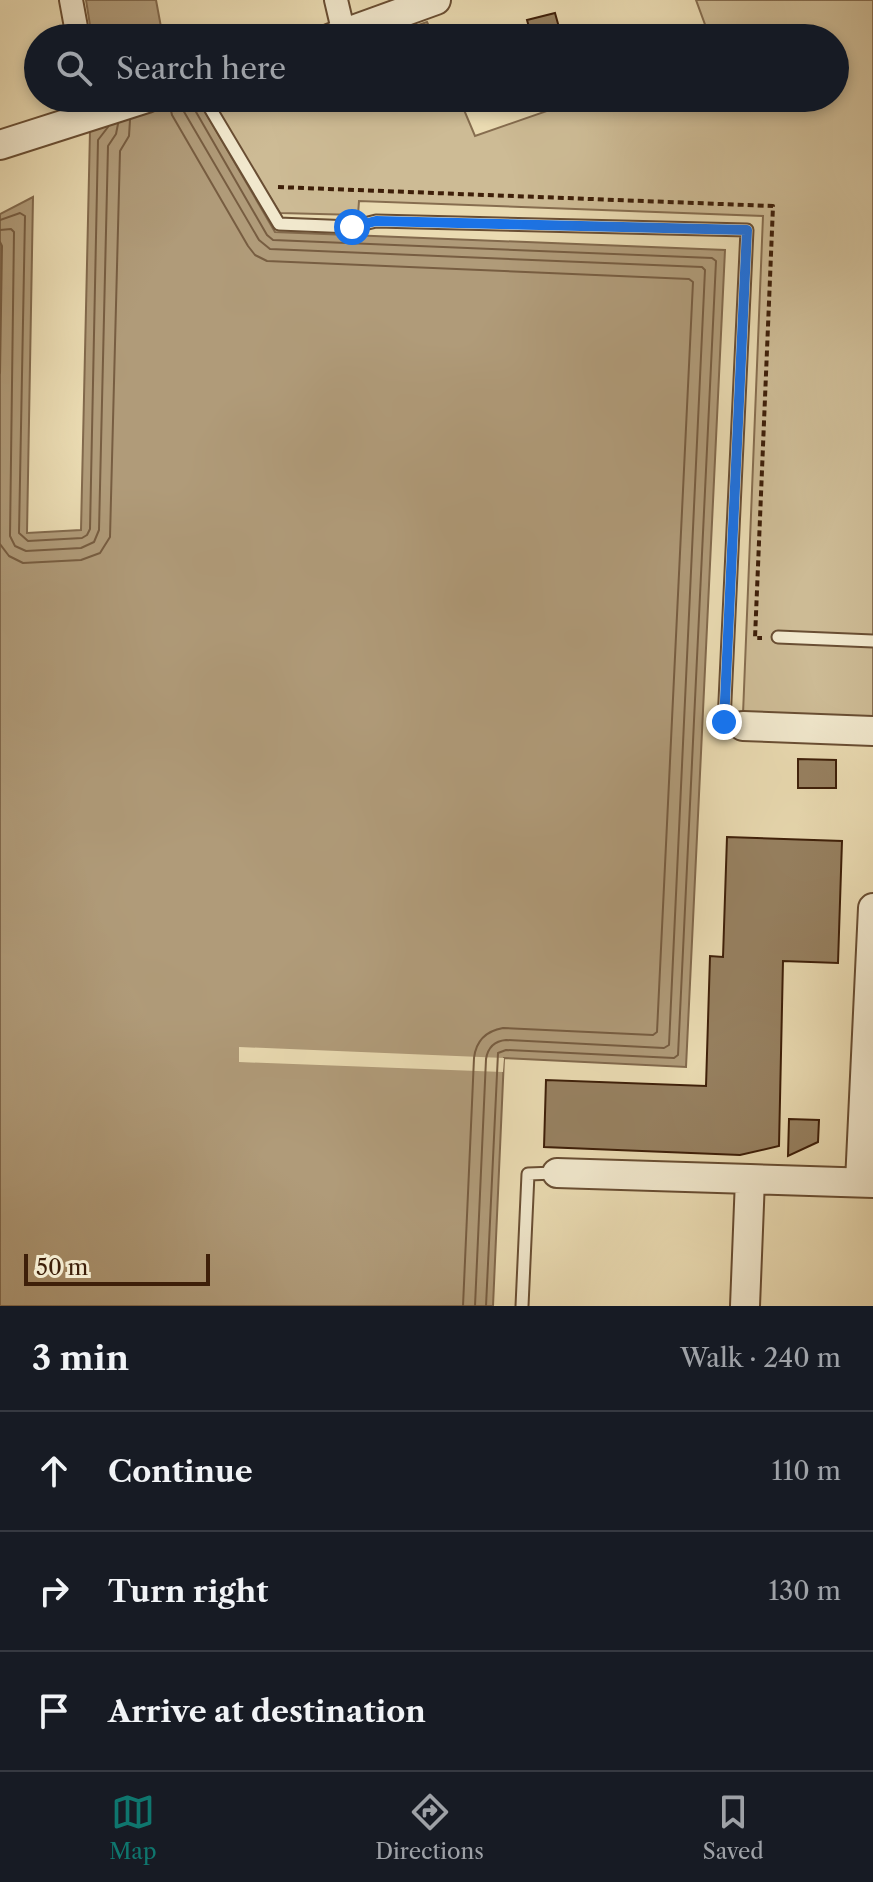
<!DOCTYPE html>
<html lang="en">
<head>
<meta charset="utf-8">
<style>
	body { margin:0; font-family:"Libre Caslon Text",serif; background:#242831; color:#f1f3f6 }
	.scale { position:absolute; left:24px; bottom:20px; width:186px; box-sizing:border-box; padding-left:8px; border:4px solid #3e1f09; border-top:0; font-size:22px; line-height:28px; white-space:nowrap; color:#3e1f09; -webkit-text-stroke:6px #f1e8cd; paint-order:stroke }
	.stop { position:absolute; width:24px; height:24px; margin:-18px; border:6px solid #1a73e8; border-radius:50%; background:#fff }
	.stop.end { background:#1a73e8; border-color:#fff; box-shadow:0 2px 8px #0008 }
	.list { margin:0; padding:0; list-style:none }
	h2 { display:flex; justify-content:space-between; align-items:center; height:104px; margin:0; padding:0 32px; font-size:34px }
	h2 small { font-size:26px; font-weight:400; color:#9ea1a6 }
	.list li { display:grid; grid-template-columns:52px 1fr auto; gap:24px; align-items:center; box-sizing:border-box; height:120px; padding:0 32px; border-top:2px solid #363941 }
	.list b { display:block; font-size:30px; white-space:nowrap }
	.list em { font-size:26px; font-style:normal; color:#9ea1a6 }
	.icon { flex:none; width:44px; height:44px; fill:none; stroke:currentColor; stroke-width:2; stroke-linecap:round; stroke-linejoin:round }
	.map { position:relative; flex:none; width:873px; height:1306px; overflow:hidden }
	.search { position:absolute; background:#171b24; box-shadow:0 4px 12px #0003; left:24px; right:24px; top:24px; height:88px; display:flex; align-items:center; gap:20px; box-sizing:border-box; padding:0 28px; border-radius:44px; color:#9ea1a6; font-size:30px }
	.sheet { height:464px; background:#171b24 }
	nav { display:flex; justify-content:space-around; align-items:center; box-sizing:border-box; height:112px; border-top:2px solid #363941; background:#171b24; font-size:22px; color:#9ea1a6 }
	nav a { display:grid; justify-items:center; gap:4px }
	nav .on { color:#0f766e }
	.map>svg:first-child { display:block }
	.green { fill:#cdbb95; stroke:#866d4f; stroke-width:2 }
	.water { fill:#b09b79; stroke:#82694c; stroke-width:2 }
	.pier { fill:#eadbb2 }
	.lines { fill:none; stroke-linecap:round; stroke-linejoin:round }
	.shore { stroke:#775d41; stroke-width:2 }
	.building { fill:#978161; stroke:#3e1f09; stroke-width:2 }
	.service-casing { stroke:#694e33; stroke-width:15 }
	.minor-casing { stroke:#694e33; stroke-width:26 }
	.tertiary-casing { stroke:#694e33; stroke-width:32 }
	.path { stroke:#3e1f09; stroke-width:4; stroke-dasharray:6 4; stroke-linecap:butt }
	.service { stroke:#f1e8cd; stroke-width:11 }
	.minor { stroke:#f1e8cd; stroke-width:22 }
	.tertiary { stroke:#f1e8cd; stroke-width:28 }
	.route { stroke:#1a73e8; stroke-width:10 }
</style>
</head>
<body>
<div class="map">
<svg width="873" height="1306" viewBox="0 0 873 1306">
	<rect width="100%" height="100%" fill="#eadbb2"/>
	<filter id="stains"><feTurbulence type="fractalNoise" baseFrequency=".0025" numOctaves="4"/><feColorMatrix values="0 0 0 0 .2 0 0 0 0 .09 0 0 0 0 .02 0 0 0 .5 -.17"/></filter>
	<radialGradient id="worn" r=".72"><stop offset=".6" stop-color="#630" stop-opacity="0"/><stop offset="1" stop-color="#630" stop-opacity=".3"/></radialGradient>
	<path class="green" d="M696 0H873V717L743 714 763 216 359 201 358 215 280 213 209 98H459L475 136 584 98H835V38H710Z
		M427 22 434 38H381Z"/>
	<path class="water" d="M86 0H156L161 27 167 38H92Z
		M99 98H197L275 232 725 250 686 1067 504 1058 493 1306H0V214L33 197 27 533 81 530 90 131 100 128Z"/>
	<path class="pier" d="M239 1047 504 1058 503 1072 239 1062Z"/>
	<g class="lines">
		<path class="shore" d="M168 98 172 115 248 246 255 255 267 261 689 279 693 282 657 1032 653 1035 503 1028C486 1031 476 1041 474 1058L463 1306
			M180 98 183 110 259 240 270 249 702 267 705 270 669 1045 664 1048 506 1040C494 1041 488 1047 486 1059L475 1306
			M191 98 192 105 267 235 273 240 712 258 716 261 678 1055 674 1058 506 1050 498 1053 486 1306
			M0 220 20 213 25 216 19 533 28 541 82 538 87 535 90 529 98 140 108 127
			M0 230 11 229 14 232 10 536 15 546 26 551 81 548 94 542 99 530 108 146 116 134 118 124
			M0 242 2 246 0 373
			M0 544 9 556 23 563 81 560 100 553 110 537 120 151 129 136 130 120"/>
	</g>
	<path class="building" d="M555 13 562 38H532L527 20Z
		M798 759 836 760V788H798Z
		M727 837 842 841 838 963 783 961 779 1146 740 1155 544 1147 546 1080 706 1086 710 956 723 957Z
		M789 1119 819 1120 818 1142 788 1156Z"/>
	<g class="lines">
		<defs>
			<path id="service" d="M204 98 279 224 352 227 376 221 747 230 724 722 743 726
				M778 637 873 641
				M522 1306 528 1174 555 1173"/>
			<path id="minor" d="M71 0 78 38
				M336 0 344 34"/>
			<path id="tertiary" d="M331 38 436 0
				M0 145 147 98
				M743 726 873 731
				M557 1173 750 1179
				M860 1182 873 908
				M745 1306 750 1179 873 1183"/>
		</defs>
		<use href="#service" class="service-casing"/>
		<use href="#minor" class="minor-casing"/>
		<use href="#tertiary" class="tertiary-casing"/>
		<path class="path" d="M278 187 773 206 755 638H762"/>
		<use href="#service" class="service"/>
		<use href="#minor" class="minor"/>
		<use href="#tertiary" class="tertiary"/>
	</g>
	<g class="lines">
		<path class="route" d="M352 227 376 221 747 230 724 722"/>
	</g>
	<rect width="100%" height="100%" filter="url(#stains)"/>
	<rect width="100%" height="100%" fill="url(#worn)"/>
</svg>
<div class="scale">50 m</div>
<div class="stop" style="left:352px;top:227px"></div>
<div class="stop end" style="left:724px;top:722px"></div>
<div class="search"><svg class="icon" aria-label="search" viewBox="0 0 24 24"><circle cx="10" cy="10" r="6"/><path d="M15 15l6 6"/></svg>Search here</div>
</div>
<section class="sheet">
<h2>3 min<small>Walk · 240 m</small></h2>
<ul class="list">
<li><svg class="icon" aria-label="ahead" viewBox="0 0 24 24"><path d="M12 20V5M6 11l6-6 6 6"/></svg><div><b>Continue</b></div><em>110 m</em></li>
<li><svg class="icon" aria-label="right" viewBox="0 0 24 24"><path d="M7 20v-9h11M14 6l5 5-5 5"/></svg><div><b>Turn right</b></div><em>130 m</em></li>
<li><svg class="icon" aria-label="arrive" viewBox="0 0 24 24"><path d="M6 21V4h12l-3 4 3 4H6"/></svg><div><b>Arrive at destination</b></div></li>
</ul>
</section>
<nav>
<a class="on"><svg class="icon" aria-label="map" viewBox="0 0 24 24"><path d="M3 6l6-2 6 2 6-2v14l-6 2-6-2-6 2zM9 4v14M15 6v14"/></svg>Map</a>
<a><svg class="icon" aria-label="directions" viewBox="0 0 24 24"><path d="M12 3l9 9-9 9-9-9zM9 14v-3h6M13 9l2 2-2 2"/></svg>Directions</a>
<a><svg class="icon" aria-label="saved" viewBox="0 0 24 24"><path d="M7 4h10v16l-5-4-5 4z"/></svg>Saved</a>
</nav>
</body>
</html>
